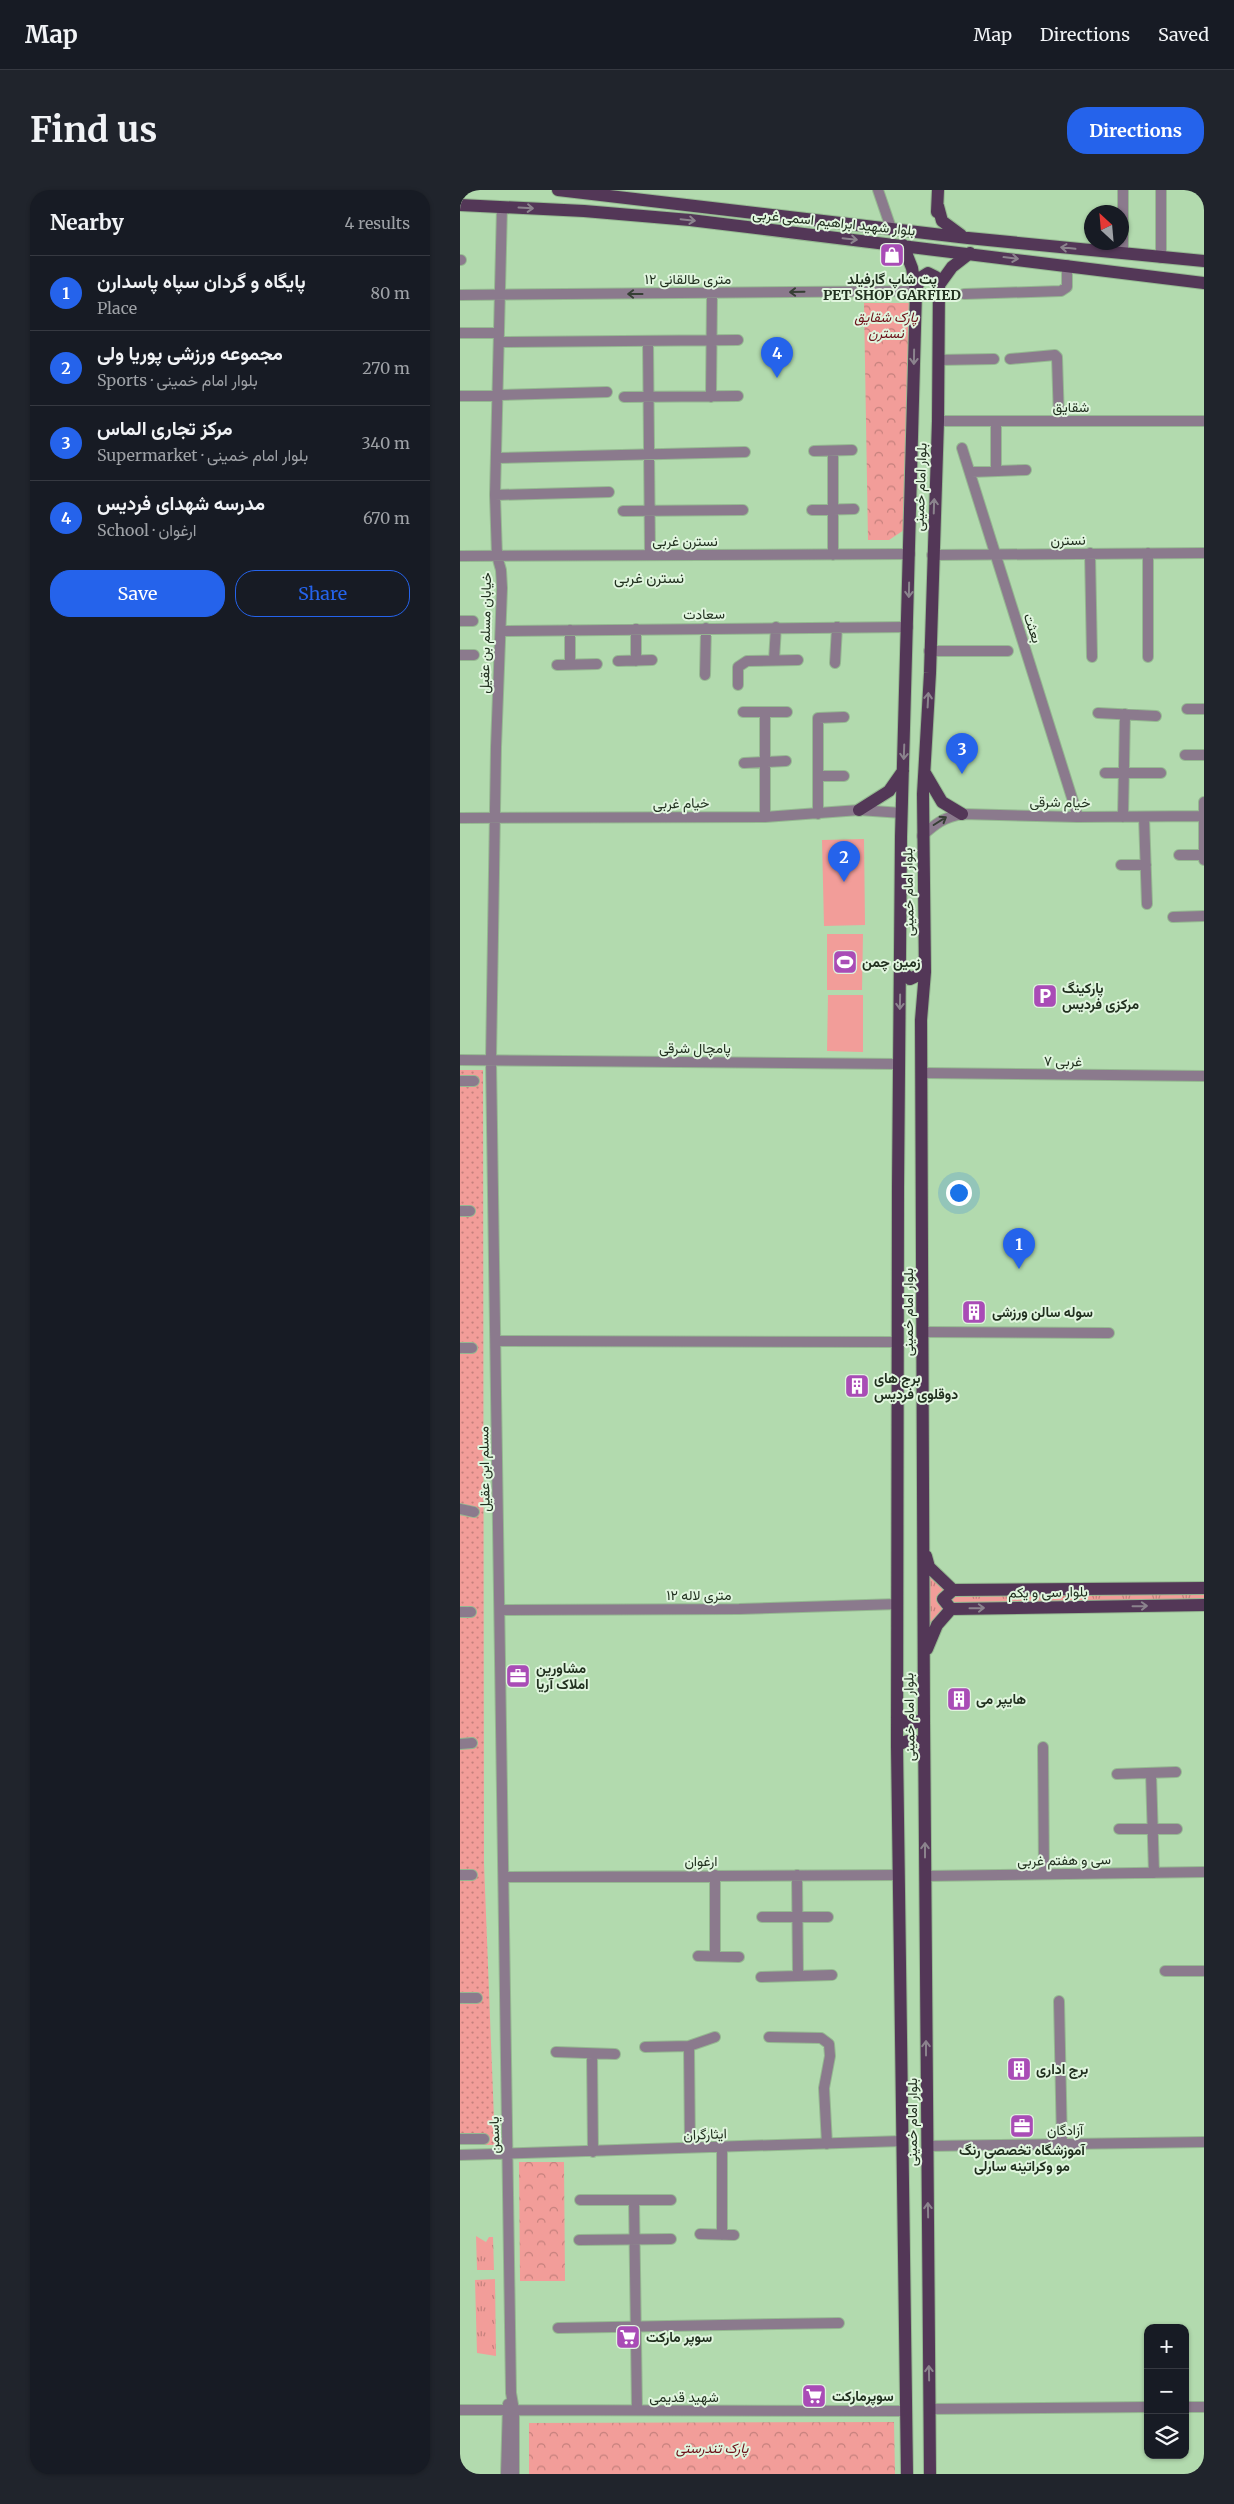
<!DOCTYPE html>
<html lang="en">
<head>
<meta charset="utf-8">
<style>
	body { margin:0; font-family:Merriweather,Vazirmatn,serif; background:#20242c; color:#f1f3f6 }
	.controls { position:absolute; right:15px; bottom:15px; display:grid; overflow:hidden; border-radius:10px; box-shadow:0 1px 4px #0004 }
	.controls button { width:45px; height:45px; display:grid; place-items:center; padding:0; border:0; border-bottom:1px solid #363941; background:#171b24; color:#f1f3f6; font:25px sans-serif }
	.compass { position:absolute; left:624px; top:15px; width:45px; height:45px; border-radius:50%; background:#171b24; box-shadow:0 1px 4px #0004; rotate:334deg }
	.you { position:absolute; left:498px; top:1002px; width:18px; height:18px; margin:-12px; border:4px solid #fff; border-radius:50%; background:#1a73e8; box-shadow:0 0 0 8px #1a73e833 }
	.badge { display:grid; place-items:center; width:32px; height:32px; border-radius:50%; background:#2563eb; color:#fff; font-size:16px; font-weight:700 }
	.pin { position:absolute; translate:-50% -41px; filter:drop-shadow(0 1px 2px #0008) }
	.pin::after { content:''; position:absolute; top:26px; width:18px; height:15px; background:inherit; clip-path:polygon(0 0,100% 0,50% 100%) }
	.list { margin:0; padding:0; list-style:none }
	h2 { display:flex; justify-content:space-between; align-items:center; height:65px; margin:0; padding:0 20px; font-size:21px }
	h2 small { font-size:16px; font-weight:400; color:#9ea1a6 }
	.list li { display:grid; grid-template-columns:32px 1fr auto; gap:15px; align-items:center; box-sizing:border-box; height:75px; padding:0 20px; border-top:1px solid #363941 }
	.list b { display:block; font-size:19px; white-space:nowrap }
	.list p { margin:0; font-size:16px; white-space:nowrap; color:#9ea1a6 }
	.list em { font-size:16px; font-style:normal; color:#9ea1a6 }
	.actions { display:flex; gap:10px; padding:15px 20px }
	.actions a { flex:1; padding:11px 0; border:1px solid #2563eb; border-radius:20px; text-align:center; font-size:18px; color:#2563eb }
	.actions .main { background:#2563eb; color:#fff }
	.icon { flex:none; width:28px; height:28px; fill:none; stroke:currentColor; stroke-width:2; stroke-linecap:round; stroke-linejoin:round }
	.map { position:relative; flex:none; width:744px; height:2284px; overflow:hidden; border-radius:20px }
	header { display:flex; align-items:center; gap:30px; box-sizing:border-box; height:70px; padding:0 25px; background:#171b24; border-bottom:1px solid #363941 }
	header strong { font-size:24px }
	nav { display:flex; gap:28px; margin-inline-start:auto; font-size:18px }
	.intro { display:flex; align-items:center; justify-content:space-between; box-sizing:border-box; height:120px; padding:0 30px }
	h1 { margin:0; font-size:35px }
	.button { padding:12px 22px; border-radius:20px; background:#2563eb; color:#fff; font-size:18px; font-weight:700 }
	main { display:flex; gap:30px; padding:0 30px }
	aside { flex:1; background:#171b24; border-radius:20px; box-shadow:0 1px 4px #0004 }
	.map>svg:first-child { display:block }
	.grass { fill:url(#grass-tufts) }
	.park { fill:url(#park-crowns) }
	.garden { fill:url(#garden-dots) }
	.pitch { fill:#f29d99 }
	.lines { fill:none; stroke-linecap:round; stroke-linejoin:round }
	.minor-casing { stroke:#95b891; stroke-width:12 }
	.major-casing { stroke:#95b891; stroke-width:14 }
	.minor { stroke:#8b7a8d; stroke-width:10 }
	.major { stroke:#533757; stroke-width:12 }
	.oneway { stroke:#8b838d }
	.oneway2 { stroke:#363f35 }
	.labels { text-anchor:middle; dominant-baseline:central; stroke-width:4; stroke-linejoin:round; paint-order:stroke }
	.street-label { font-size:14px; fill:#21301f; stroke:#e0f5de }
	.poi-label { font-size:14px; font-weight:bold; fill:#21301f; stroke:#e0f5de; text-anchor:start }
	.park-label { font-size:14px; font-style:italic; fill:#6d121a; stroke:#e0f5de }
	.neighbourhood-label { font-size:15px; fill:#21301f; stroke:#e0f5de }
</style>
</head>
<body>
<header>
<strong>Map</strong>
<nav><a>Map</a><a>Directions</a><a>Saved</a></nav>
</header>
<div class="intro"><h1>Find us</h1><a class="button">Directions</a></div>
<main>
<aside>
<h2>Nearby<small>4 results</small></h2>
<ul class="list">
<li><span class="badge">1</span><div><b>پایگاه و گردان سپاه پاسدارن</b><p>Place</p></div><em>80 m</em></li>
<li><span class="badge">2</span><div><b>مجموعه ورزشی پوریا ولی</b><p>Sports · بلوار امام خمینی</p></div><em>270 m</em></li>
<li><span class="badge">3</span><div><b>مرکز تجاری الماس</b><p>Supermarket · بلوار امام خمینی</p></div><em>340 m</em></li>
<li><span class="badge">4</span><div><b>مدرسه شهدای فردیس</b><p>School · ارغوان</p></div><em>670 m</em></li>
</ul>
<div class="actions"><a class="main">Save</a><a>Share</a></div>
</aside>
<div class="map">
<svg width="744" height="2284" viewBox="0 0 744 2284">
	<defs>
		<pattern id="grass-tufts" width="24" height="20" patternUnits="userSpaceOnUse" patternTransform="scale(1.25)"><rect width="24" height="20" fill="#f29d99"/><path d="M3 7l-1-3M5 7V3M7 7l1-3M15 17l-1-3M17 17v-4M19 17l1-3" fill="none" stroke="#c4807c"/></pattern>
		<pattern id="park-crowns" width="20" height="18" patternUnits="userSpaceOnUse" patternTransform="scale(1.25)"><rect width="20" height="18" fill="#f29d99"/><path d="M2 6a3 3 0 1 1 6 0M12 15a3 3 0 1 1 6 0" fill="none" stroke="#c4807c"/></pattern>
		<pattern id="garden-dots" width="8" height="8" patternUnits="userSpaceOnUse" patternTransform="scale(1.25)"><rect width="8" height="8" fill="#f29d99"/><path d="M2 2h.1M6 6h.1" fill="none" stroke="#c4807c" stroke-width="1.8" stroke-linecap="round"/></pattern>
	</defs>
	<rect width="100%" height="100%" fill="#b2daae"/>
	<path class="grass" d="M466 1377 488 1399 486 1419 466 1449Z
		M744 1400V1414L491 1416 489 1405Z
		M16 2046 26 2052 29 2047H33L34 2080H17Z
		M35 2089 36 2166 17 2163 15 2090Z"/>
	<path class="park" d="M404 113H449L444 340 429 350H408Z
		M59 1972H104L105 2091H60Z
		M434 2232 435 2284H69V2233Z"/>
	<path class="garden" d="M0 880H23L24 1673 35 1955H0Z"/>
	<path class="pitch" d="M404 649 405 735 364 736 362 650Z
		M367 744H403L402 800H367Z
		M368 805H403V862L367 861Z"/>
	<g class="lines">
		<defs>
			<path id="minor" d="M418 0 431 38
				M701 0V68
				M42 17 35 305 37 366 41 380 42 398 36 557 31 870 51 2203 54 2220V2284
				M663 64V0
				M0 70H1
				M504 104 601 101 607 97V75
				M0 105 456 101
				M0 143H39
				M188 151 190 364
				M39 152 278 150
				M550 169 595 165 597 167 599 230
				M478 170 534 169
				M0 206 147 202
				M164 207 278 206
				M251 207 252 103
				M478 231H744
				M536 231V281
				M502 258 618 627
				M354 261 392 260
				M373 261V365
				M36 268 285 262
				M511 282 566 280
				M35 305 149 302
				M352 320 394 319
				M163 321 283 320
				M630 363 632 467
				M472 365 744 363
				M0 366 450 364
				M0 431H13
				M110 440V474
				M41 441 448 437
				M469 461H548
				M0 465H14
				M688 467V363
				M314 470 316 437
				M158 471 192 470
				M176 471V439
				M375 473 377 437
				M97 475 137 474
				M245 485 246 438
				M278 495V477L287 471 338 470
				M727 519H744
				M283 522H327
				M305 522V627
				M638 523 696 526
				M725 565H744
				M284 573 326 571
				M645 583H701
				M358 586H384
				M744 612V670
				M358 624V528L384 527
				M663 627 665 524
				M684 627 687 714
				M0 628 305 627 399 620 442 623
				M462 646C475 634 484 627 502 624L618 627 744 626
				M719 665H744
				M661 675H686
				M713 727 744 726
				M0 870 439 874
				M462 883 744 886
				M0 891H14
				M0 1021H10
				M463 1142 649 1143
				M36 1151 438 1152
				M0 1158H12
				M0 1319 14 1322
				M40 1420 279 1419 438 1414
				M0 1422H11
				M0 1554 12 1553
				M583 1557 584 1684
				M691 1583 694 1683
				M657 1584 716 1582
				M659 1639H717
				M0 1685H12
				M255 1685V1766
				M337 1685 338 1786
				M465 1686 744 1682
				M45 1687 438 1685
				M302 1727H368
				M238 1766 279 1767
				M705 1781H744
				M301 1787 372 1785
				M0 1808H17
				M599 1811 602 1954
				M309 1847 361 1848 369 1854 370 1866 364 1898 367 1954
				M185 1857 229 1856
				M96 1862 155 1864
				M132 1864 133 1962
				M0 1949H24
				M467 1956 744 1952
				M262 1957V2045
				M230 1958 229 1856 255 1847
				M0 1965 442 1951
				M120 2010H211
				M174 2010 177 2220
				M240 2044 274 2045
				M119 2050 211 2049
				M98 2138 379 2133
				M725 2217H744
				M469 2219 688 2217
				M0 2220 447 2221
				M46 2284 48 2214"/>
			<path id="major" d="M98 0 508 48 744 71
				M0 15 124 21 230 30 744 93
				M478 16 482 31 501 45
				M477 22 478 0
				M443 55 452 78 456 101 441 647 438 997 437 1556 447 2284
				M456 100 460 88 468 83 476 87 479 95
				M465 583 482 612 502 624
				M399 620 429 601 443 581
				M440 779 450 789 465 782
				M466 1366 469 1377 493 1400 744 1398
				M491 1419 483 1409 493 1400
				M467 1459 477 1435 491 1419 744 1415
				M437 1527 449 1535 464 1529
				M437 1556C447 1549 453 1549 464 1555
				M470 2284 464 1529 461 830 465 782 463 604 470 483 478 231 479 95 492 77 510 63"/>
		</defs>
		<use href="#minor" class="minor-casing"/>
		<use href="#major" class="major-casing"/>
		<use href="#minor" class="minor"/>
		<use href="#major" class="major"/>
	</g>
	<defs><path id="oneway-shaft" d="M-6 0H5M1.5-3L5.5 0L1.5 3" fill="none" stroke-width="1.6" stroke-linecap="round" stroke-linejoin="round" transform="scale(1.25)"/></defs>
	<g class="oneway">
		<use href="#oneway-shaft" transform="translate(66 18) rotate(3)"/>
		<use href="#oneway-shaft" transform="translate(228 30) rotate(6)"/>
		<use href="#oneway-shaft" transform="translate(390 49) rotate(6)"/>
		<use href="#oneway-shaft" transform="translate(608 58) rotate(-174)"/>
		<use href="#oneway-shaft" transform="translate(551 68) rotate(7)"/>
		<use href="#oneway-shaft" transform="translate(454 167) rotate(91)"/>
		<use href="#oneway-shaft" transform="translate(474 316) rotate(-88)"/>
		<use href="#oneway-shaft" transform="translate(449 400) rotate(91)"/>
		<use href="#oneway-shaft" transform="translate(468 510) rotate(-87)"/>
		<use href="#oneway-shaft" transform="translate(444 562) rotate(92)"/>
		<use href="#oneway-shaft" transform="translate(440 812) rotate(91)"/>
		<use href="#oneway-shaft" transform="translate(680 1416) rotate(-1)"/>
		<use href="#oneway-shaft" transform="translate(517 1418) rotate(-1)"/>
		<use href="#oneway-shaft" transform="translate(465 1660) rotate(-90)"/>
		<use href="#oneway-shaft" transform="translate(466 1858) rotate(-90)"/>
		<use href="#oneway-shaft" transform="translate(468 2020) rotate(-91)"/>
		<use href="#oneway-shaft" transform="translate(469 2183) rotate(-91)"/>
	</g>
	<g class="oneway2">
		<use href="#oneway-shaft" transform="translate(337 102) rotate(179)"/>
		<use href="#oneway-shaft" transform="translate(175 104) rotate(180)"/>
		<use href="#oneway-shaft" transform="translate(480 631) rotate(-32)"/>
	</g>
	<defs>
		<symbol id="shop-square" viewBox="-11 -11 22 22"><rect x="-9" y="-9" width="18" height="18" rx="4" fill="#a94cb6" stroke="#e0f5de"/><path d="M-5-2.5h2.3a2.7 3.5 0 0 1 5.4 0H5L5.5 6h-11ZM-1.5-2.5h3a1.5 2.3 0 0 0-3 0Z" fill="#fff"/></symbol>
		<symbol id="stadium-square" viewBox="-11 -11 22 22"><rect x="-9" y="-9" width="18" height="18" rx="4" fill="#a94cb6" stroke="#e0f5de"/><path d="M0-5a6.5 5 0 1 0 0 10a6.5 5 0 1 0 0-10ZM-3.5-1.8h7v3.6h-7Z" fill="#fff"/></symbol>
		<symbol id="parking-square" viewBox="-11 -11 22 22"><rect x="-9" y="-9" width="18" height="18" rx="4" fill="#a94cb6" stroke="#e0f5de"/><path d="M-3.5-5.5H1a3.5 3.5 0 0 1 0 7H-1V5.5H-3.5ZM-1-3.4V-.6H.8a1.4 1.4 0 0 0 0-2.8Z" fill="#fff"/></symbol>
		<symbol id="building-square" viewBox="-11 -11 22 22"><rect x="-9" y="-9" width="18" height="18" rx="4" fill="#a94cb6" stroke="#e0f5de"/><path d="M-4-6H4V6H1V3H-1V6H-4ZM-2.5-4.3h1.7v1.8h-1.7ZM.8-4.3h1.7v1.8H.8ZM-2.5-1h1.7V.8h-1.7ZM.8-1h1.7V.8H.8Z" fill="#fff"/></symbol>
		<symbol id="office-square" viewBox="-11 -11 22 22"><rect x="-9" y="-9" width="18" height="18" rx="4" fill="#a94cb6" stroke="#e0f5de"/><path d="M-6-3h4V-5.5h4V-3h4V5H-6ZM-1-4.5V-3h2v-1.5ZM-6 0V1H6V0Z" fill="#fff"/></symbol>
		<symbol id="supermarket-square" viewBox="-11 -11 22 22"><rect x="-9" y="-9" width="18" height="18" rx="4" fill="#a94cb6" stroke="#e0f5de"/><path d="M-6-5.5h2.5l.6 2H6L4.5 2H-2.5L-4.4-4H-6ZM-1.5 3.2a1.3 1.3 0 1 0 .1 0ZM3 3.2a1.3 1.3 0 1 0 .1 0Z" fill="#fff"/></symbol>
	</defs>
	<g fill-rule="evenodd">
		<use href="#shop-square" x="418" y="51" width="28" height="28"/>
		<use href="#stadium-square" x="371" y="758" width="28" height="28"/>
		<use href="#parking-square" x="571" y="792" width="28" height="28"/>
		<use href="#building-square" x="500" y="1108" width="28" height="28"/>
		<use href="#building-square" x="383" y="1182" width="28" height="28"/>
		<use href="#office-square" x="44" y="1472" width="28" height="28"/>
		<use href="#building-square" x="485" y="1495" width="28" height="28"/>
		<use href="#building-square" x="545" y="1865" width="28" height="28"/>
		<use href="#office-square" x="548" y="1922" width="28" height="28"/>
		<use href="#supermarket-square" x="154" y="2133" width="28" height="28"/>
		<use href="#supermarket-square" x="340" y="2192" width="28" height="28"/>
	</g>
	<g class="labels">
		<g class="street-label">
			<text transform="translate(374 32) rotate(6)">بلوار شهید ابراهیم اسمی غربی</text>
			<text x="228" y="89">۱۲ متری طالقانی</text>
			<text x="611" y="217">شقایق</text>
			<text transform="translate(460 297) rotate(-88)">بلوار امام خمینی</text>
			<text transform="translate(608 350) rotate(-1)">نسترن</text>
			<text x="225" y="351">نسترن غربی</text>
			<text transform="translate(244 424) rotate(-1)">سعادت</text>
			<text transform="translate(573 438) rotate(72)">بعثت</text>
			<text transform="translate(25 443) rotate(-89)">خیابان مسلم بن عقیل</text>
			<text transform="translate(600 612) rotate(1)">خیام شرقی</text>
			<text transform="translate(221 613) rotate(-1)">خیام غربی</text>
			<text transform="translate(448 702) rotate(-91)">بلوار امام خمینی</text>
			<text x="235" y="858">پامچال شرقی</text>
			<text transform="translate(603 871) rotate(1)">۷ غربی</text>
			<text transform="translate(448 1122) rotate(-90)">بلوار امام خمینی</text>
			<text transform="translate(24 1279) rotate(-91)">مسلم ابن عقیل</text>
			<text transform="translate(588 1402) rotate(-1)">بلوار سی و یکم</text>
			<text x="239" y="1405">۱۲ متری لاله</text>
			<text transform="translate(449 1527) rotate(-91)">بلوار امام خمینی</text>
			<text transform="translate(604 1670) rotate(-1)">سی و هفتم غربی</text>
			<text x="241" y="1671">ارغوان</text>
			<text transform="translate(452 1932) rotate(-90)">بلوار امام خمینی</text>
			<text transform="translate(605 1940) rotate(-1)">آزادگان</text>
			<text transform="translate(245 1944) rotate(-2)">ایثارگران</text>
			<text transform="translate(34 1945) rotate(-91)">یاسمن</text>
			<text x="224" y="2207">شهید قدیمی</text>
		</g>
		<g class="poi-label">
			<text x="432" y="89" text-anchor="middle">پت شاپ گارفیلد<tspan x="432" dy="16">PET SHOP GARFIED</tspan></text>
			<text x="402" y="772">زمین چمن</text>
			<text x="602" y="798">پارکینگ<tspan x="602" dy="16">مرکزی فردیس</tspan></text>
			<text x="532" y="1122">سوله سالن ورزشی</text>
			<text x="414" y="1188">برج های<tspan x="414" dy="16">دوقلوی فردیس</tspan></text>
			<text x="76" y="1478">مشاورین<tspan x="76" dy="16">املاک آریا</tspan></text>
			<text x="516" y="1509">هایپر می</text>
			<text x="576" y="1879">برج اداری</text>
			<text x="562" y="1960" text-anchor="middle">آموزشگاه تخصصی رنگ<tspan x="562" dy="16">مو وکراتینه سارلی</tspan></text>
			<text x="186" y="2147">سوپر مارکت</text>
			<text x="372" y="2206">سوپرمارکت</text>
		</g>
		<g class="park-label">
			<text x="426" y="127">پارک شقایق<tspan x="426" dy="16">نسترن</tspan></text>
			<text x="252" y="2258">پارک تندرستی</text>
		</g>
		<g class="neighbourhood-label">
			<text x="189" y="387">نسترن غربی</text>
		</g>
	</g>
</svg>
<div class="controls">
<button>+</button>
<button>−</button>
<button><svg class="icon" aria-label="layers" viewBox="0 0 24 24"><path d="M12 4l9 5-9 5-9-5zM3 14l9 5 9-5"/></svg></button>
</div>
<svg class="compass" viewBox="-18 -18 36 36"><path d="M0-13l5 13h-10z" fill="#e53935"/><path d="M0 13l5-13h-10z" fill="#9ea1a6"/></svg>
<div class="you"></div>
<div class="pin badge" style="left:559px;top:1079px">1</div>
<div class="pin badge" style="left:384px;top:692px">2</div>
<div class="pin badge" style="left:502px;top:584px">3</div>
<div class="pin badge" style="left:317px;top:188px">4</div>
</div>
</main>
</body>
</html>
